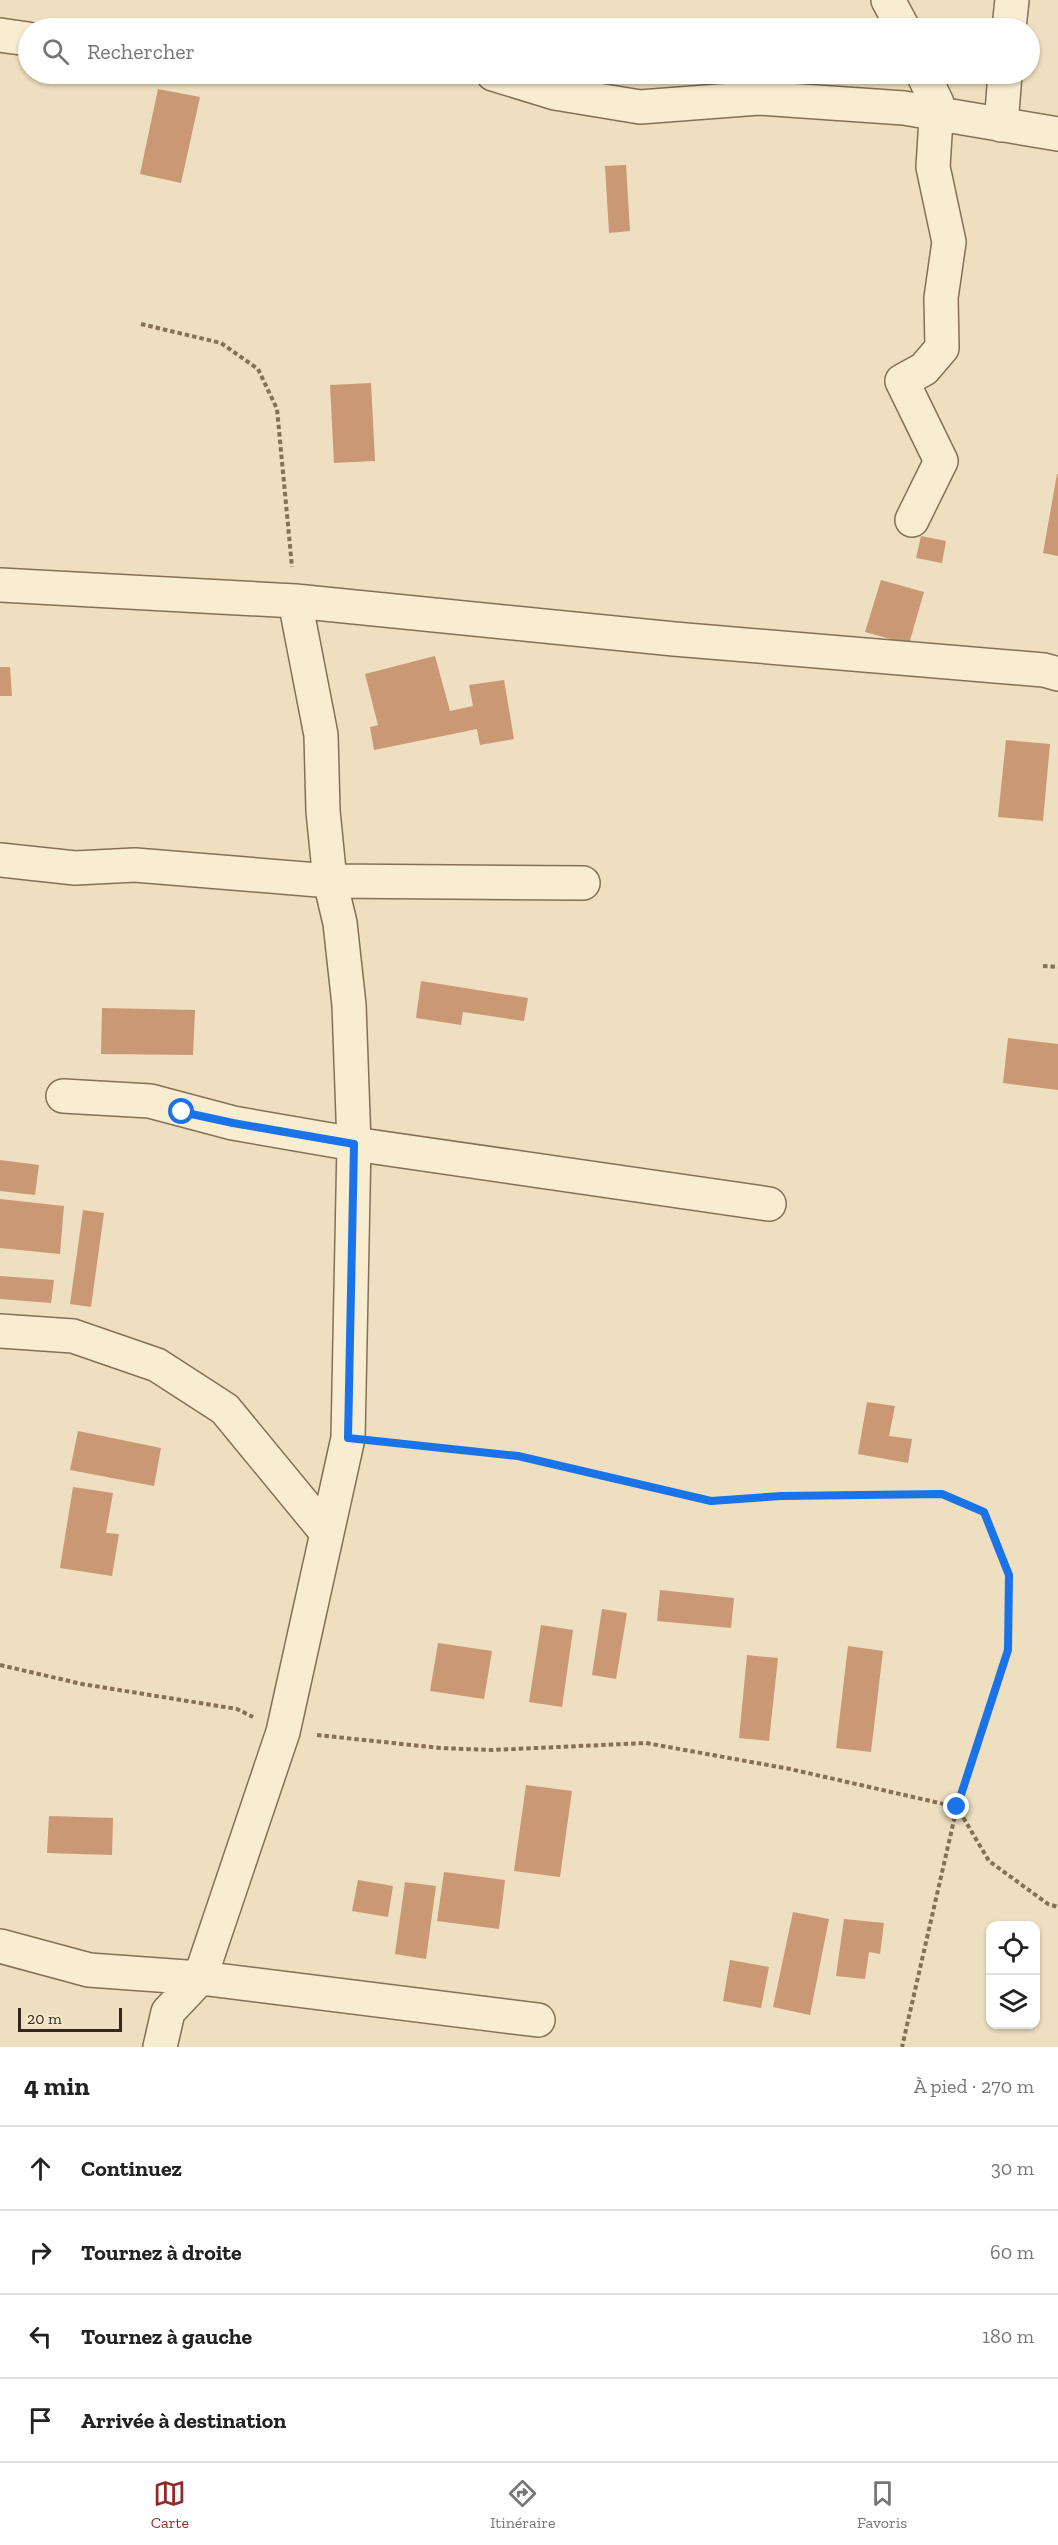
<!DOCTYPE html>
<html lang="fr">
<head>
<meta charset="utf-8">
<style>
	body { margin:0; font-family:"Zilla Slab",serif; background:#f2f2f2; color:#222 }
	.controls { position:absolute; right:18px; bottom:18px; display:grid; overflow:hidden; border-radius:12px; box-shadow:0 2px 4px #0004 }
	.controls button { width:54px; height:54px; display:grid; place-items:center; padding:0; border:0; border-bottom:2px solid #e0e0e0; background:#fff; color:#222; font:30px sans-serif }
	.scale { position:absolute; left:18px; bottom:15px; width:104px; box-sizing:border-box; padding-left:6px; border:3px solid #34281c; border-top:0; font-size:16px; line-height:21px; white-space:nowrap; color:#34281c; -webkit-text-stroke:4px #f4e9ce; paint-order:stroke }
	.stop { position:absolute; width:18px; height:18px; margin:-14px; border:4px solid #1a73e8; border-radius:50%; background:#fff }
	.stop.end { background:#1a73e8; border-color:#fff; box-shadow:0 2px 6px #0008 }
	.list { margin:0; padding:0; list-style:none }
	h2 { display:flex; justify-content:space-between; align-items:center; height:78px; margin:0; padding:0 24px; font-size:26px }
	h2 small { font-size:20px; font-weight:400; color:#767676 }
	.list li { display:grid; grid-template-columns:39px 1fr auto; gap:18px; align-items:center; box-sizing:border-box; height:84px; padding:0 24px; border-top:2px solid #e0e0e0 }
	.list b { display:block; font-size:22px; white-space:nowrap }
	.list em { font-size:20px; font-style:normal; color:#767676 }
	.icon { flex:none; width:33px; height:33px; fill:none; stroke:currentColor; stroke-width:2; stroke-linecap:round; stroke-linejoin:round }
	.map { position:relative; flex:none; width:1058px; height:2047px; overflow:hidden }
	.search { position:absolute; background:#fff; box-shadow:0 2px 4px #0004; left:18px; right:18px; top:18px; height:66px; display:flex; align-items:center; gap:15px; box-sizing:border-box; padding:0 21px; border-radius:33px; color:#767676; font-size:22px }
	.sheet { height:414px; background:#fff }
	nav { display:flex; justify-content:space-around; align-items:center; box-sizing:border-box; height:84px; border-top:2px solid #e0e0e0; background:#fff; font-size:16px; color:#767676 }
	nav a { display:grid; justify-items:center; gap:3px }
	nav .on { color:#932829 }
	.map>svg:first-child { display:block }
	.building { fill:#cb9875 }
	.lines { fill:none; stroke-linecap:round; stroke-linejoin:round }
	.street-casing { stroke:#857057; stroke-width:36 }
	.path { stroke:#857057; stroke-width:4; stroke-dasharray:4.5 3; stroke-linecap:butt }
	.street { stroke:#f8ecd1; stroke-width:33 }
	.route { stroke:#1a73e8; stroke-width:8 }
</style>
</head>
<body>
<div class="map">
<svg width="1058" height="2047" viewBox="0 0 1058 2047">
	<rect width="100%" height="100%" fill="#eddfbf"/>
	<path class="building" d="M158 89 200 97 181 183 140 174Z
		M626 165 630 231 609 233 605 166Z
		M371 383 375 461 334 463 330 385Z
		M1057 474H1058V556L1043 553Z
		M921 536 946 541 942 563 916 558Z
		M881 580 924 592 909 644 865 632Z
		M435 656 450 711 473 706 469 685 504 680 514 739 480 745 477 729 374 750 370 727 378 725 365 674Z
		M0 667H10L12 696H0Z
		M1006 740 1050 744 1043 821 998 817Z
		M421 981 528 998 524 1021 463 1012 461 1025 416 1018Z
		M102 1008 195 1010 193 1055 101 1054Z
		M1008 1038 1058 1044V1090L1003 1083Z
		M0 1160 39 1165 35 1195 0 1191Z
		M0 1199 64 1206 60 1254 0 1248Z
		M83 1210 104 1213 91 1307 70 1304Z
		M0 1276 54 1280 51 1303 0 1299Z
		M867 1402 895 1406 889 1436 912 1439 908 1463 858 1454Z
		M78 1431 161 1448 154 1486 70 1470Z
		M73 1487 113 1493 106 1533 119 1534 112 1576 60 1568Z
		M660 1590 734 1598 731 1628 657 1621Z
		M602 1609 627 1613 616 1679 592 1675Z
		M541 1625 573 1630 562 1707 529 1702Z
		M438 1643 492 1651 484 1699 430 1691Z
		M848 1646 883 1651 871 1752 836 1748Z
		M747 1655 778 1658 769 1741 739 1738Z
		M526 1785 572 1791 560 1877 514 1871Z
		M49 1816 113 1818 112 1855 47 1853Z
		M444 1872 505 1880 499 1929 437 1921Z
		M358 1880 393 1886 388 1917 352 1911Z
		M405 1882 436 1886 426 1959 395 1954Z
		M793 1912 829 1919 810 2015 773 2007Z
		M844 1919 884 1923 880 1954 869 1952 865 1979 836 1976Z
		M730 1960 769 1967 761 2008 723 2001Z"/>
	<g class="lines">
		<defs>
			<path id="street" d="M888 0 903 28
				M1009 28 1012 0
				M0 35 28 39
				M493 74 555 93 640 107 759 98 904 108 1058 134
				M1001 125 1005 74
				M912 520 941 461 902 381 924 369 942 348 941 298 949 242 933 167 937 103 923 74
				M0 585 295 601 674 639 1044 670 1058 674
				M0 860 75 868 135 865 330 881 583 883
				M63 1096 150 1101 233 1123 354 1144 769 1204
				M0 1331 73 1336 157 1365 225 1409 327 1533
				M0 1946 89 1970 200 1978 538 2020
				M160 2047 168 2012 200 1978 283 1732 348 1438 354 1144 349 1005 340 923 330 881 323 811 321 735 295 601"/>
		</defs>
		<use href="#street" class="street-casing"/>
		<path class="path" d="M141 324 221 343 258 369 277 409 292 567
			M1043 966 1058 967
			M382 1442 518 1456 711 1501 781 1496 942 1494 984 1512 1009 1575 1008 1650 957 1807 902 2047
			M0 1665 82 1684 237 1709 253 1717
			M317 1735 440 1748 492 1750 646 1743 790 1769 957 1807 989 1861 1048 1904 1058 1907"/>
		<use href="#street" class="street"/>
	</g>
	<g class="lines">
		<path class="route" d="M182 1112 233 1123 354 1144 348 1438 518 1456 711 1501 781 1496 942 1494 984 1512 1009 1575 1008 1650 957 1807"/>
	</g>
</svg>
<div class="controls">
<button><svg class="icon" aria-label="locate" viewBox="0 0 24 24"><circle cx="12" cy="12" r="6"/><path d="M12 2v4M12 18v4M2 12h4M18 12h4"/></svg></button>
<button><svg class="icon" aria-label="layers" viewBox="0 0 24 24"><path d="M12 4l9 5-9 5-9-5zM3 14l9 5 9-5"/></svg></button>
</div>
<div class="scale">20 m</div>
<div class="stop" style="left:182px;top:1112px"></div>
<div class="stop end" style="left:957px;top:1807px"></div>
<div class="search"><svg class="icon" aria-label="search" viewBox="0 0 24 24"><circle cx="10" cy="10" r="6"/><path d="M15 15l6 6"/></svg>Rechercher</div>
</div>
<section class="sheet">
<h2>4 min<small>À pied · 270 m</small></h2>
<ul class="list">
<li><svg class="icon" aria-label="ahead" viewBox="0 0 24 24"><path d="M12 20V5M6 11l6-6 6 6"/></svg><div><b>Continuez</b></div><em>30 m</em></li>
<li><svg class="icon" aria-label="right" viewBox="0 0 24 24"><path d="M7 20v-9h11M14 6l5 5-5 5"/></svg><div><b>Tournez à droite</b></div><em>60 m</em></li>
<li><svg class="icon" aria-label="left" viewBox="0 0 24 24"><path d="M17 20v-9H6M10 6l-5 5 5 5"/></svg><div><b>Tournez à gauche</b></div><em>180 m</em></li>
<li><svg class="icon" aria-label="arrive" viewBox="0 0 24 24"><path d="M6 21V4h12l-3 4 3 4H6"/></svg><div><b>Arrivée à destination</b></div></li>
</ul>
</section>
<nav>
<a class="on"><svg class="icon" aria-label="map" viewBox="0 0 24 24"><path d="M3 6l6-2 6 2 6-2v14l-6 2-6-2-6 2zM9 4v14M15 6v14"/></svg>Carte</a>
<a><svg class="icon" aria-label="directions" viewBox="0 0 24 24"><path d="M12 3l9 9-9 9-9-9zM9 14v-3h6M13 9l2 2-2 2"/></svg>Itinéraire</a>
<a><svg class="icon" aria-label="saved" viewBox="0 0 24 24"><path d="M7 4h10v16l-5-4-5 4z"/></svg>Favoris</a>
</nav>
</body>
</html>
